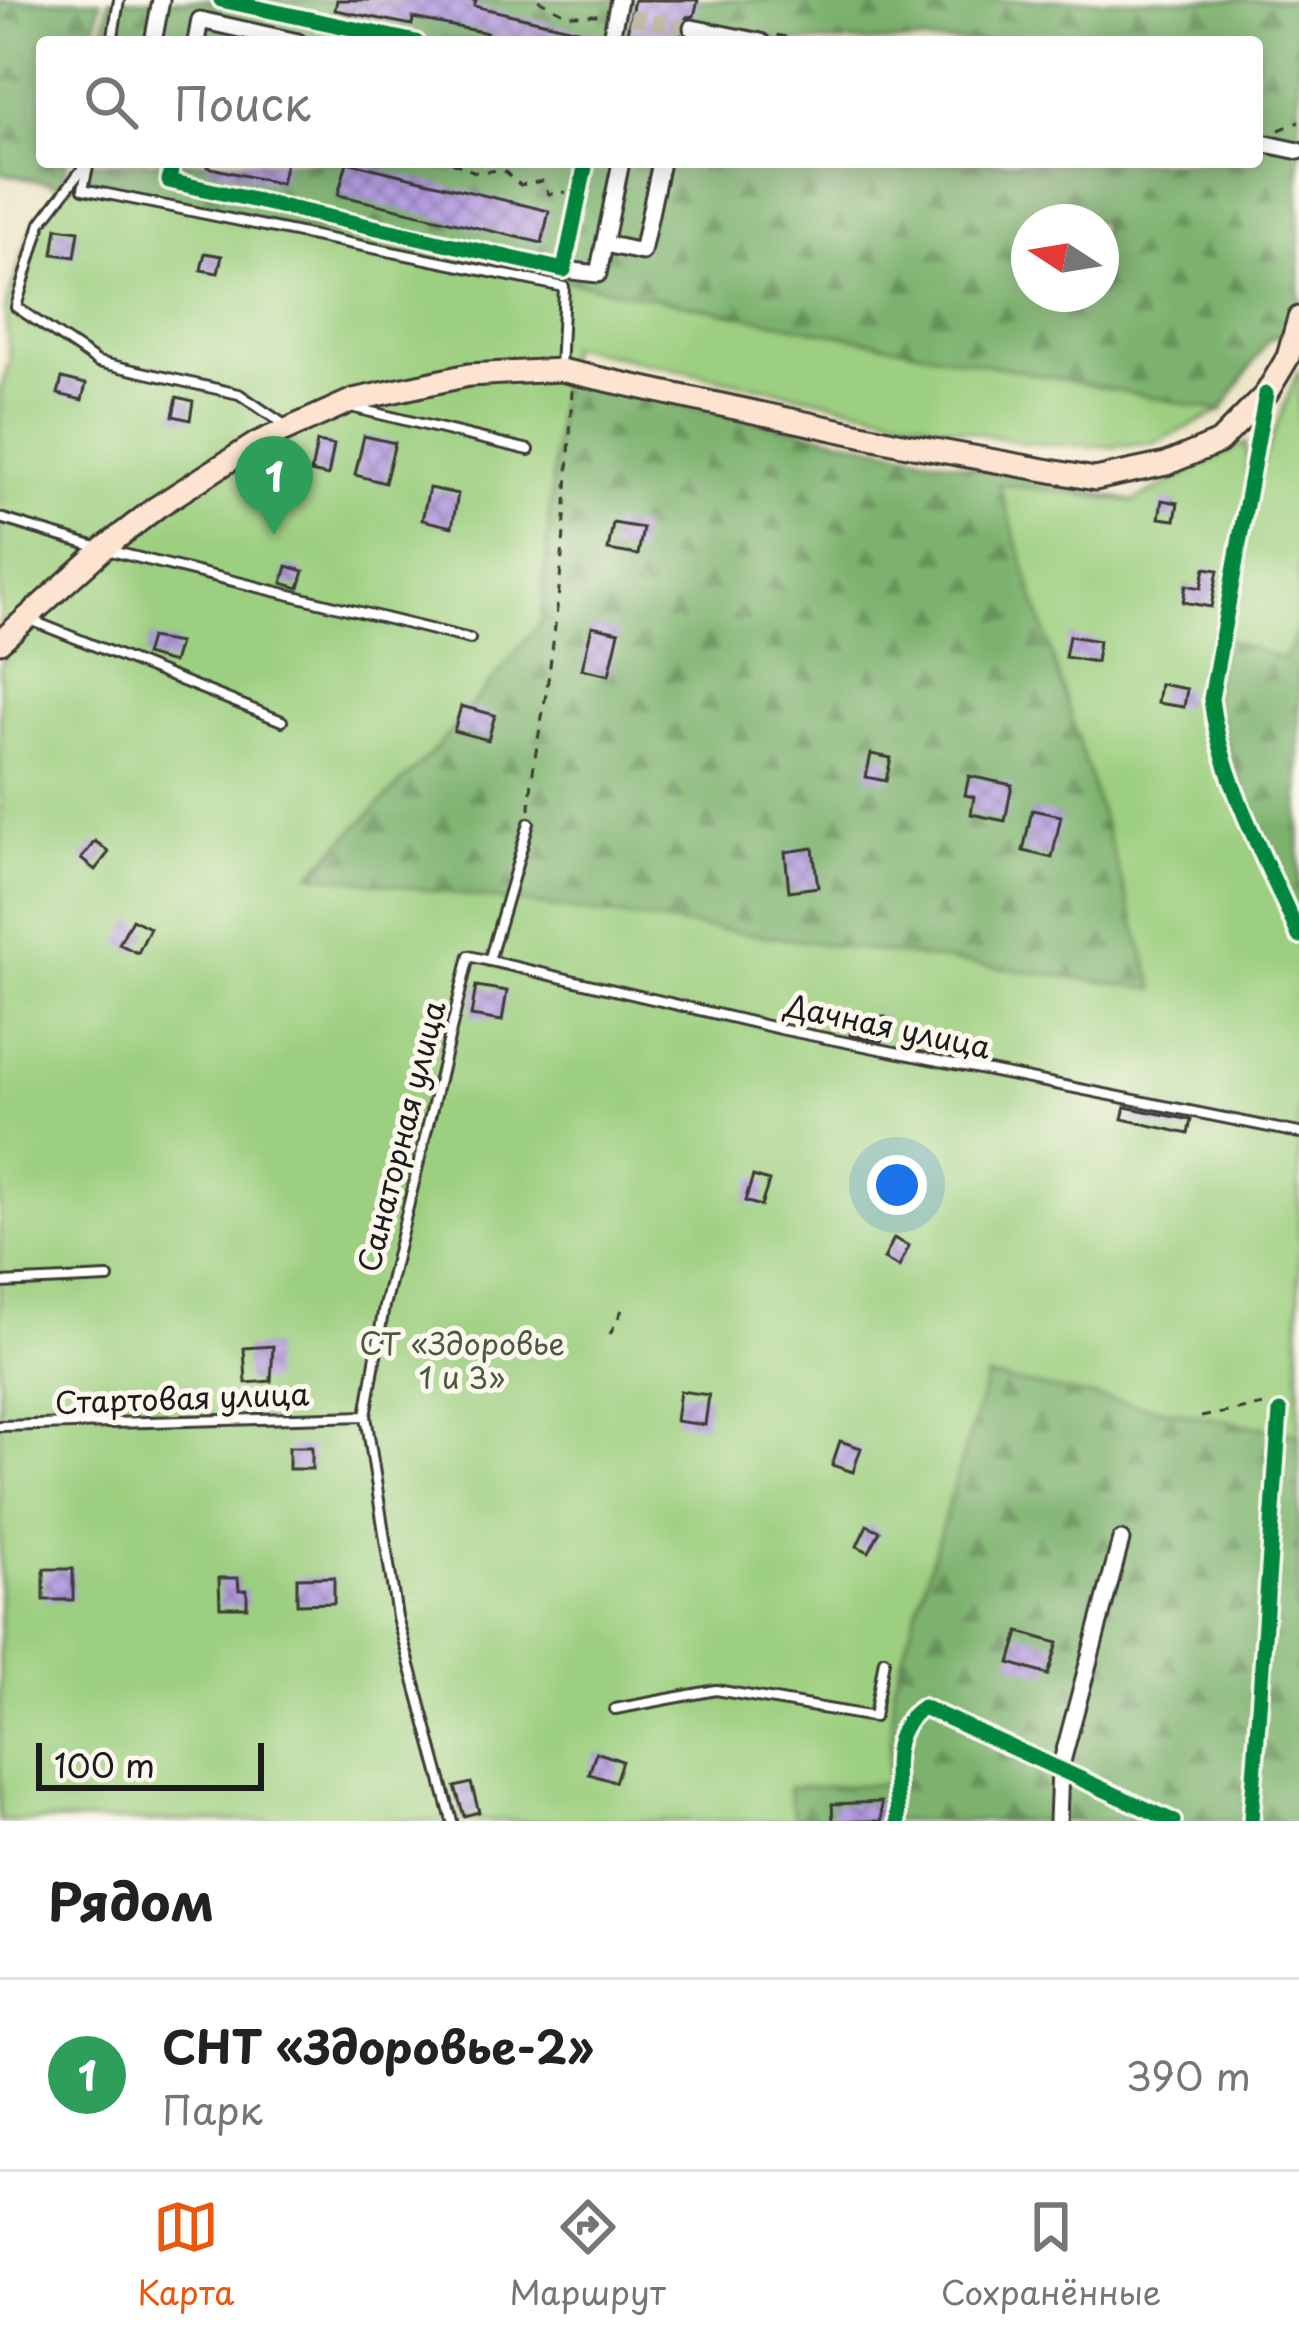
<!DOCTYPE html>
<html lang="ru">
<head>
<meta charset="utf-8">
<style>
	body { margin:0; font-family:"Playpen Sans",sans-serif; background:#f6f6f6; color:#222 }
	.compass { position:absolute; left:1011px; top:204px; width:108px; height:108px; border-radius:50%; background:#fff; box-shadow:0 6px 30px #0003; rotate:282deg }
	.scale { position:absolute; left:36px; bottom:30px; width:228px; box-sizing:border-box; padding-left:12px; border:6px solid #1c1c1c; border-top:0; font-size:33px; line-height:42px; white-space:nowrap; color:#1c1c1c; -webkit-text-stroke:9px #fbf7ec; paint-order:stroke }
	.you { position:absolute; left:897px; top:1185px; width:42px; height:42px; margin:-30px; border:9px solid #fff; border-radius:50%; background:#1a73e8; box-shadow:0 0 0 18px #1a73e833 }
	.badge { display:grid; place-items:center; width:78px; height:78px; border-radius:50%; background:#ea580c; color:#fff; font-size:39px; font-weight:700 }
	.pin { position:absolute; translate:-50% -99px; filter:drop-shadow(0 3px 6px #0008) }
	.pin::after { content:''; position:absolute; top:63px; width:42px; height:36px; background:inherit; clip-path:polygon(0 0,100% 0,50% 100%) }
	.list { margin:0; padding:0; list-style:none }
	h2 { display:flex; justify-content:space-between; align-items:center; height:156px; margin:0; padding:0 48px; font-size:51px }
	h2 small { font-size:39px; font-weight:400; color:#767676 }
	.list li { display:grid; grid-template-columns:78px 1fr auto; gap:36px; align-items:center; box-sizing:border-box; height:192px; padding:0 48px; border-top:3px solid #e0e0e0 }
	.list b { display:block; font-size:45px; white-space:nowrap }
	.list p { margin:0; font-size:39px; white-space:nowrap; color:#767676 }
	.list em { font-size:39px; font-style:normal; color:#767676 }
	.icon { flex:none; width:66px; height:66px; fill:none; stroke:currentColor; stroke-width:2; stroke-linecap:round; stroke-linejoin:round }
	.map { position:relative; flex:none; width:1299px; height:1821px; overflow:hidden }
	.search { position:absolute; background:#fff; box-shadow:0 6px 30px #0003; left:36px; right:36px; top:36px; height:132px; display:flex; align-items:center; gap:30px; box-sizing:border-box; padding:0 42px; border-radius:12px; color:#767676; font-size:45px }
	.sheet { height:348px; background:#fff }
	nav { display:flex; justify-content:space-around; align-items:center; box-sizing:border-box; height:168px; border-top:3px solid #e0e0e0; background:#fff; font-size:33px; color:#767676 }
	nav a { display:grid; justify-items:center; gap:6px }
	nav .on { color:#ea580c }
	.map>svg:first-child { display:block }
	.forest { fill:url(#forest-firs); stroke:#4c6745; stroke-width:3; fill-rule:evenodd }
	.garden { fill:#9ccf7f; stroke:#5c764e; stroke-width:3 }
	.building { fill:url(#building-cross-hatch) }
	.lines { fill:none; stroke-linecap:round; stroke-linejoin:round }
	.minor-tunnel { stroke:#c5bea7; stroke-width:15; stroke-dasharray:15 8; stroke-linecap:butt }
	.service-casing { stroke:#3c3a36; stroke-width:14 }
	.minor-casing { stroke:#3c3a36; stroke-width:21 }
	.secondary-casing { stroke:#3c3a36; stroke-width:27 }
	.path { stroke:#3c3a36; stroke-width:3; stroke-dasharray:9 9; stroke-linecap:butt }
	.service { stroke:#fff; stroke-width:8 }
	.minor { stroke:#fff; stroke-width:15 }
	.secondary { stroke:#fde4d0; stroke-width:21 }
	.cycleway-casing { stroke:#fbf7ec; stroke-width:22 }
	.cycleway { stroke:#00873e; stroke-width:15 }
	.labels { text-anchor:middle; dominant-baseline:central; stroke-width:10; stroke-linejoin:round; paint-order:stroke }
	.street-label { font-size:30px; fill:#1c1c1c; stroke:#fbf7ec }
	.park-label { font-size:30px; fill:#495b3f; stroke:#fbf7ec }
</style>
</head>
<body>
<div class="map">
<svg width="1299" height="1821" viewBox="0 0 1299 1821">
	<defs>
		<pattern id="forest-firs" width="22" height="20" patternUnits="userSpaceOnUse" patternTransform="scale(3)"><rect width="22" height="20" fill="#7db26e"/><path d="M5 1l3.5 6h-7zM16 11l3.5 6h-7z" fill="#66905a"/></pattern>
		<pattern id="building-cross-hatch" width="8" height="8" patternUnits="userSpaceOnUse" patternTransform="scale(3)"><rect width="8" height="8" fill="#b59ce0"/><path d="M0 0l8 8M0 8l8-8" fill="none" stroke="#927eb5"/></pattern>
	</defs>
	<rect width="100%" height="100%" fill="#fbf7ec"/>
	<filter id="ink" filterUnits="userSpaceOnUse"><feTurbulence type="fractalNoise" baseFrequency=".00833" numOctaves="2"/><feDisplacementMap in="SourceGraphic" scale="24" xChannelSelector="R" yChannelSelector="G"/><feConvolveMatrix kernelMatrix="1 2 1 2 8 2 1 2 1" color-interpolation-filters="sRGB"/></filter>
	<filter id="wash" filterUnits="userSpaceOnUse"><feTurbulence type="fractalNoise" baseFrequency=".004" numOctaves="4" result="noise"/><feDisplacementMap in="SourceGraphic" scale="48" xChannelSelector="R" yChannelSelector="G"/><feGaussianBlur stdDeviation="2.7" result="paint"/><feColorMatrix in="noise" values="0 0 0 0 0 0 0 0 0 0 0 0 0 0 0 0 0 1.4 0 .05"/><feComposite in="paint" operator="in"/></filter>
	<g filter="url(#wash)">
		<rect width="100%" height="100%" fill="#efe6ca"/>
		<path class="forest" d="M0 0H101L92 42H42V162H67L62 186 0 173Z
			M109 0H1299V327L1269 339 1221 411 73 183 77 162H1257V42H101ZM1029 222H1101V294H1029Z
			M560 379 1120 498 1299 544V1821H0V869L66 922 314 874 541 622Z"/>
		<path class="garden" d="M73 183 1221 411 1155 443 1113 447 1025 443 569 346 560 379 541 622 438 746 310 874 1155 989 999 484 1132 502 1246 443 1249 495 1299 368V625L1284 659 1224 639 1211 699 1299 940V1434L987 1377 894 1684 887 1784 788 1788 795 1821H0V665L4 660 0 656V391L10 361 5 309 31 229 62 186Z"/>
		<g id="blocks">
			<path class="building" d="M337 0H476L474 6 586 32 584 42H485L487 33 413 18 412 25 335 10Z
				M634 0H698L694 16 687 17 681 25V33L689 42H625Z
				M207 162H286L281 184 207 167Z
				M347 162 549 211 542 243 338 195Z
				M57 228 79 231 75 257 53 254Z
				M205 253 222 256 218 273 201 270Z
				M62 378 86 384 82 400 58 394Z
				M177 397 193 401 190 420 173 416Z
				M364 436 395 443 385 483 355 475Z
				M317 442 334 445 328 476 311 472Z
				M429 488 458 494 452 527 422 520Z
				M1162 500 1178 503 1175 520 1159 518Z
				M613 523 643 528 638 555 608 550Z
				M287 566 304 571 299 588 282 583Z
				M1205 568 1218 570 1211 607 1183 602 1186 585 1201 588Z
				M592 626 619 632 609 675 582 669Z
				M1069 636 1099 641 1096 662 1065 657Z
				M150 638 179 643 173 663 145 655Z
				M1160 684 1187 689 1184 707 1157 703Z
				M461 706 495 715 488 740 454 731Z
				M871 754 891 758 886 781 866 777Z
				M969 776 1012 785 1005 821 971 814 974 797 965 795Z
				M1032 810 1061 816 1052 858 1023 851Z
				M95 841 109 852 95 870 81 859Z
				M813 848 818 887 789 891 785 852Z
				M132 919 150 928 138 953 119 944Z
				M476 986 507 991 502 1021 471 1016Z
				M863 1014 885 1017 882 1041 850 1035 853 1016 863 1018Z
				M1125 1107 1191 1120 1188 1134 1122 1119Z
				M753 1176 769 1181 761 1206 745 1201Z
				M894 1238 909 1246 899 1267 884 1259Z
				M273 1346 271 1381 246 1383 244 1348Z
				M680 1391 709 1395 705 1425 676 1421Z
				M840 1441 861 1448 853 1472 832 1465Z
				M289 1447H312V1469H289Z
				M867 1525 880 1531 869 1552 857 1546Z
				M44 1569H73V1600H44Z
				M334 1577V1603L297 1604V1578Z
				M219 1578H238L239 1590H247V1607H220Z
				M1019 1632 1058 1643 1048 1675 1010 1663Z
				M596 1752 622 1761 615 1782 589 1774Z
				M471 1783 479 1812 464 1816 455 1787Z
				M881 1802 882 1821H833L832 1804Z"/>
		</g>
	</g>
	<g filter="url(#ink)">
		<use href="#blocks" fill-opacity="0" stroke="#3c3a36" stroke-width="3"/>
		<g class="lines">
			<path class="minor-tunnel" d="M630 17 692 28"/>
			<defs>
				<path id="service" d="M112 42 119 0
					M89 162 83 189 564 287 560 369
					M86 164 41 223 16 307 98 362 239 394 288 427
					M355 408 529 450
					M0 518 96 547
					M111 551 470 639
					M28 619 282 721
					M489 961 529 823
					M0 1283 108 1278
					M0 1426 366 1416
					M615 1709 716 1690 874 1717 884 1660
					M452 1821 397 1617 366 1416 384 1306 469 956 785 1030 1299 1133"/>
				<path id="minor" d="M221 0 416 42
					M692 28 761 42
					M153 42 161 0
					M196 42 200 20 298 42
					M610 42 619 0
					M1257 142 1299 151
					M172 162 169 181 564 270 586 162
					M605 244 642 252 661 162
					M564 270 598 274 621 162
					M1266 394 1211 699C1221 781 1267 861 1299 936
					M898 1821C897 1779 884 1733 923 1707L1173 1821
					M1058 1821 1060 1769 1121 1540
					M1251 1821 1280 1412"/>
				<path id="secondary" d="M0 642 103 549 157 507 257 443 353 400 469 375 560 370 907 445 1095 479 1166 464 1219 442 1266 394 1288 357 1299 318"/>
			</defs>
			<use href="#service" class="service-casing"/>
			<use href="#minor" class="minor-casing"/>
			<use href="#secondary" class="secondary-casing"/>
			<path class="path" d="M538 0 568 15H599
				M777 35 810 42
				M1279 130 1299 122
				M452 162 475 172 503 170 520 185 542 181 549 194 566 192
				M530 810C531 765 542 724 548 680 562 584 568 486 572 390
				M610 1334 622 1310
				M1201 1417 1264 1405"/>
			<use href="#service" class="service"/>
			<use href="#minor" class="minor"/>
			<use href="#secondary" class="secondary"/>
			<defs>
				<path id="cycleway" d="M221 0 416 42
					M172 162 169 181 564 270 586 162
					M1266 394 1211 699C1221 781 1267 861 1299 936
					M898 1821C897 1779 884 1733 923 1707L1173 1821
					M1251 1821 1280 1412"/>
			</defs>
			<use href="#cycleway" class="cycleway-casing"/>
			<use href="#cycleway" class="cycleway"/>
		</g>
	</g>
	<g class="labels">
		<g class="street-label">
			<text transform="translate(888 1025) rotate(12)">Дачная улица</text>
			<text transform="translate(400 1136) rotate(-76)">Санаторная улица</text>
			<text transform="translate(182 1397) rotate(-2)">Стартовая улица</text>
		</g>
		<g class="park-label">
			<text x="462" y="1342">СТ «Здоровье<tspan x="462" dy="34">1 и 3»</tspan></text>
		</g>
	</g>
</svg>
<svg class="compass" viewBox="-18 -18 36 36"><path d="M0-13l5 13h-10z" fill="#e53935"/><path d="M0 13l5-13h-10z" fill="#767676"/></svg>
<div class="scale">100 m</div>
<div class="you"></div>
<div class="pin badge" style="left:274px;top:535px;background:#2e9e5b">1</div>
<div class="search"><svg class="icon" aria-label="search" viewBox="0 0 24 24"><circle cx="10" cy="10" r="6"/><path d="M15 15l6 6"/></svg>Поиск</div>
</div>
<section class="sheet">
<h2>Рядом<small></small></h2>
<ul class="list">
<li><span class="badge" style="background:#2e9e5b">1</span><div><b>СНТ «Здоровье-2»</b><p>Парк</p></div><em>390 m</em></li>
</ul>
</section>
<nav>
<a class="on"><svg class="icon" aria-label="map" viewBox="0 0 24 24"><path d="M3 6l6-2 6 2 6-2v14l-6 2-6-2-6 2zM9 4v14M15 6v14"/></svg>Карта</a>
<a><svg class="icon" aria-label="directions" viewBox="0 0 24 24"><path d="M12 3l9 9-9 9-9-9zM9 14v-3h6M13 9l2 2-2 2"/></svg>Маршрут</a>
<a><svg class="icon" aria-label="saved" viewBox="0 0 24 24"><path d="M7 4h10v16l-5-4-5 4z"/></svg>Сохранённые</a>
</nav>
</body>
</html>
